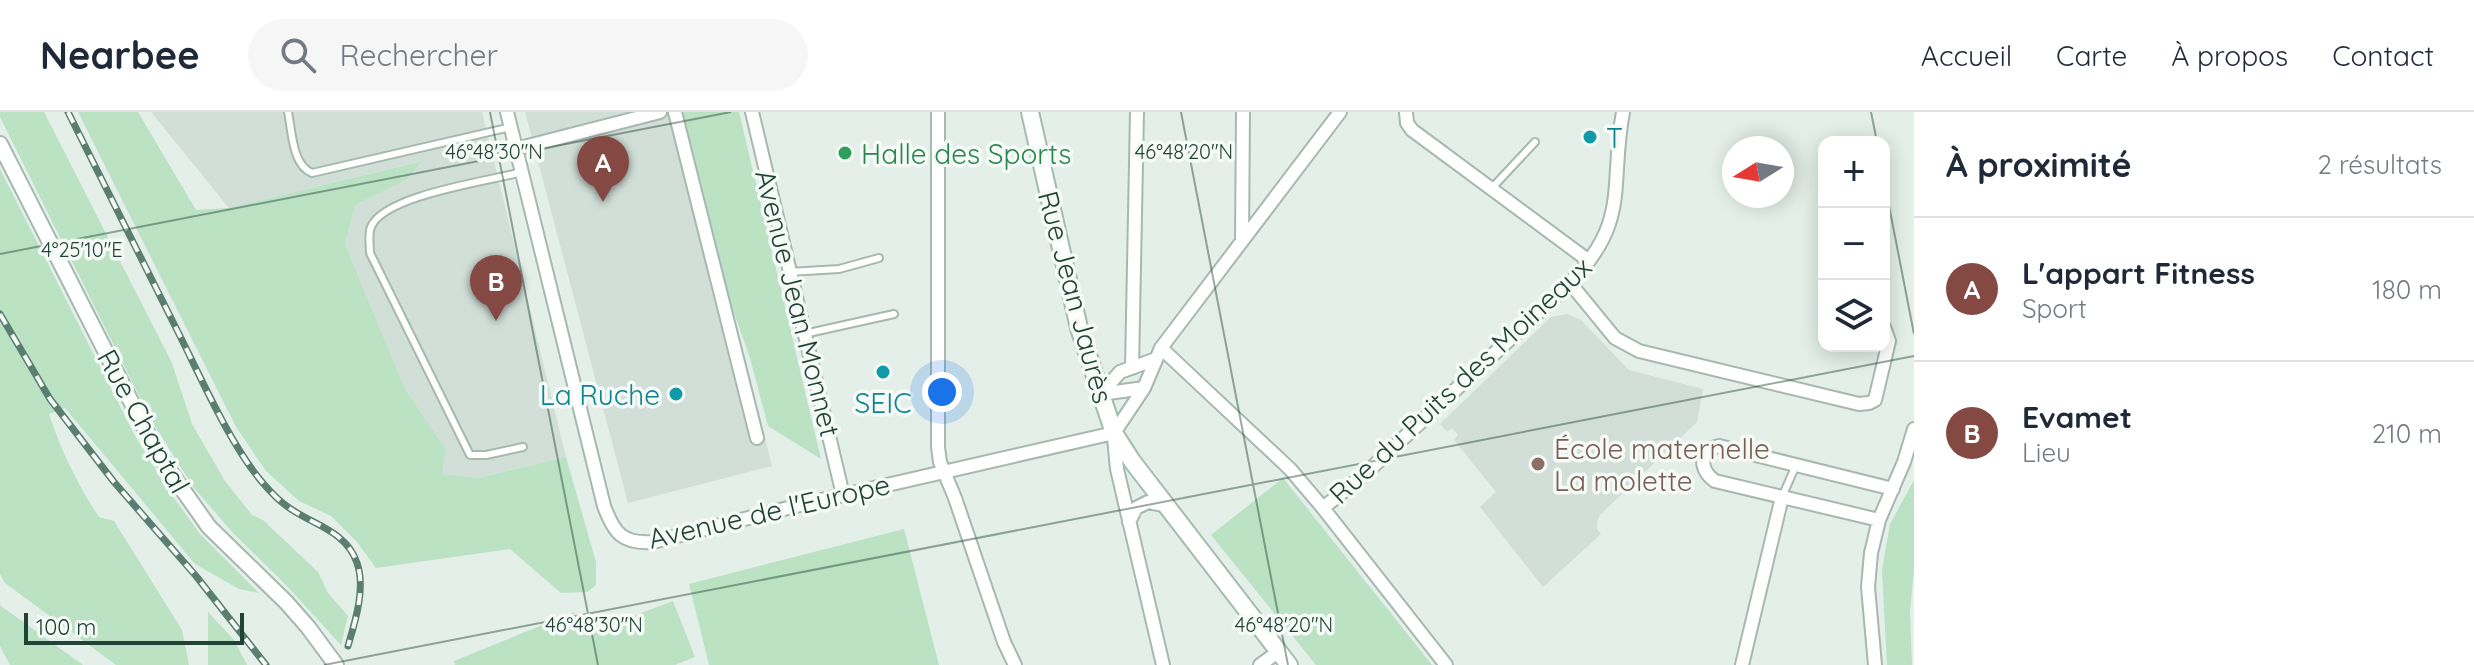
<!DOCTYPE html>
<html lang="fr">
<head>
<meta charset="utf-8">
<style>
	body { margin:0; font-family:Quicksand,sans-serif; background:#f6f6f7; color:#1f2937 }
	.controls { position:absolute; right:24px; top:24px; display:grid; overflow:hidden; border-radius:16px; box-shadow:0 4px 20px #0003 }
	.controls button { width:72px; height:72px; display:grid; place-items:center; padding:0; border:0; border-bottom:2px solid #e0e1e3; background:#fff; color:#1f2937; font:40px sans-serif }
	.compass { position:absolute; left:1722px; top:24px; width:72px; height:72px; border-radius:50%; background:#fff; box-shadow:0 4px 20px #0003; rotate:259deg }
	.scale { position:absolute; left:24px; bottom:20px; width:220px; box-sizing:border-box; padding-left:8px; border:4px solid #214337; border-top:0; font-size:22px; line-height:28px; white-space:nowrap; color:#214337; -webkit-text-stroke:6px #f5faf7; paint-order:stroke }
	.you { position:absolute; left:942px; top:280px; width:28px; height:28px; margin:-20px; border:6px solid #fff; border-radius:50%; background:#1a73e8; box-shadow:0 0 0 12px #1a73e833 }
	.badge { display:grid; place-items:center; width:52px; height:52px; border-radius:50%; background:#844943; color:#fff; font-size:26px; font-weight:700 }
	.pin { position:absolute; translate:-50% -66px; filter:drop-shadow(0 2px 4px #0008) }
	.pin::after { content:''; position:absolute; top:42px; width:28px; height:24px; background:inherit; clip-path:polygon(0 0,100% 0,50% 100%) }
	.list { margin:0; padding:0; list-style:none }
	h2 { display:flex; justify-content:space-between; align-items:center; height:104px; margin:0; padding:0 32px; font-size:34px }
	h2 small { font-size:26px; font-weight:400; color:#747a83 }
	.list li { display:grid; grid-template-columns:52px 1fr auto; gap:24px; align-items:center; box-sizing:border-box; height:144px; padding:0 32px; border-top:2px solid #e0e1e3 }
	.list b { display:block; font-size:30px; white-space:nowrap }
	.list p { margin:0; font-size:26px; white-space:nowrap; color:#747a83 }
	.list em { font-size:26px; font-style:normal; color:#747a83 }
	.icon { flex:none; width:44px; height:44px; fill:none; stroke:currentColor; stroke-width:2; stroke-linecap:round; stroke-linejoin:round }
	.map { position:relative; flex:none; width:1914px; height:553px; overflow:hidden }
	header { display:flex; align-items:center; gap:48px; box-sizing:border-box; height:112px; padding:0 40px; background:#fff; border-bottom:2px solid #e0e1e3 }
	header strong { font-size:38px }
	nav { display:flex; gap:44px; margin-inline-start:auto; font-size:28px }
	.search { width:560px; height:72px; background:#f6f6f7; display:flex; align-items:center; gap:20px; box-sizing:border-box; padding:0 28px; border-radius:44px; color:#747a83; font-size:30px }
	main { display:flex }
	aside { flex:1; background:#fff }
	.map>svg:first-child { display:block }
	.built { fill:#d1dfd8 }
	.green { fill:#bae2c3 }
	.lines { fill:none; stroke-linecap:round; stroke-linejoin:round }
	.service-casing { stroke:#a6b8b0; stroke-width:10 }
	.minor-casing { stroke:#a6b8b0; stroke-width:16 }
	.tertiary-casing { stroke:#a6b8b0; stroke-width:18 }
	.secondary-casing { stroke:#a1bcb1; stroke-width:20 }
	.service { stroke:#fff; stroke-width:6 }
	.minor { stroke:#fff; stroke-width:12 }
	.tertiary { stroke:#fff; stroke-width:14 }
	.secondary { stroke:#fff; stroke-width:16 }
	.rail-casing { stroke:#5b7e72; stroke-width:7 }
	.rail { stroke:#f5faf7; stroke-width:4; stroke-dasharray:12; stroke-linecap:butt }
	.ticks { fill:none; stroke:#214337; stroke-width:2; stroke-opacity:0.45 }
	.culture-dot { fill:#0f9aa8; stroke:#f5faf7; stroke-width:3 }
	.leisure-dot { fill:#2e9e5b; stroke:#f5faf7; stroke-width:3 }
	.education-dot { fill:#8d6e63; stroke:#f5faf7; stroke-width:3 }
	.labels { text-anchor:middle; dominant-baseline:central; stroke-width:7; stroke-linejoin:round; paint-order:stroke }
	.culture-label { font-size:28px; fill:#0d838f; stroke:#f5faf7; text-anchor:start }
	.leisure-label { font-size:28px; fill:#27864d; stroke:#f5faf7; text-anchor:start }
	.street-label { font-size:28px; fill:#214337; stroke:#f5faf7 }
	.education-label { font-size:28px; fill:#785e54; stroke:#f5faf7; text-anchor:start }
	.ticks-label { font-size:20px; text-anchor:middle; fill:#214337; stroke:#f5faf7; stroke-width:7; stroke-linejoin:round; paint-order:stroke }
</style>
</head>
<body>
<header>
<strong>Nearbee</strong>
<div class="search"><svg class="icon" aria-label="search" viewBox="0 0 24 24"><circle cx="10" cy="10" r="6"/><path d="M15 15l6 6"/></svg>Rechercher</div>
<nav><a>Accueil</a><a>Carte</a><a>À propos</a><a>Contact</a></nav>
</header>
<main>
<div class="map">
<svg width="1914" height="553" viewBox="0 0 1914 553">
	<rect width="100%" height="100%" fill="#e4efe9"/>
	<path class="built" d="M151 0H482L566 345 479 366 441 362 445 336 405 277 345 132 355 93 406 68 421 49 229 96Z
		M525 0H683L772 354 628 391Z
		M1567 202 1581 208 1629 258 1703 277 1697 310 1600 403 1597 410V417L1601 422 1543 475 1480 395 1496 380 1454 328 1458 323 1452 316 1447 320 1440 312 1551 205Z"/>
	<path class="green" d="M0 0H44L172 251 192 312 225 369 252 403 263 408 318 460 328 481 348 504 341 533 286 473 233 421 194 376 151 308 0 5Z
		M78 0H138L196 98 229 96 422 49 406 68 355 93 345 132 405 277 445 336 442 362 479 366 566 345 596 450V473L587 480 561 481 510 437 376 456 357 430 331 404 299 389 266 359 236 315Z
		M683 0H739L821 347 768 314 750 246 732 195Z
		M0 57 135 324 174 386 200 422 259 481 239 477 195 452 65 296 49 302C61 339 78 373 99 405L114 409 182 518 189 553H116L5 471 0 462Z
		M1283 366 1432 553H1316L1211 423Z
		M1914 368V458L1910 499 1912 553H1887L1882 458 1890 412Z
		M904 417 939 553H709L689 472Z
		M673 489 695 545 675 553H455L454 549 574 500 583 523Z
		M0 493 1 494 83 553H10L0 534Z
		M208 500 234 528 247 553H208Z"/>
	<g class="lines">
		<defs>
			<path id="service" d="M288 0C292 19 292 53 312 61L511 15
				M522 60C489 69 384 83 371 115 368 122 370 134 370 141L470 343H486L523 335
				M1491 77 1535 30
				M789 160 839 157 879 146
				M804 222 894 202
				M1782 385 1796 353"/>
			<path id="minor" d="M507 0 604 394C614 421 622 432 653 430L804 392 1114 321
				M675 0 757 326
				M752 0 843 383
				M938 0V335L940 350 955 386 1004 530 1015 553
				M1406 0 1407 11 1412 18 1589 149
				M516 37 660 0
				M1242 128 1243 0
				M1570 171 1615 226 1639 239 1859 292 1869 291 1875 288 1889 229 1884 215
				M1161 236 1290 357 1323 396 1446 553
				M1132 256 1137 0
				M1101 282 1120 260 1156 247
				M1101 282 1144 276
				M1114 321 1144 276 1161 236 1340 0
				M1114 326 1117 357 1163 553
				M1323 396 1366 361 1570 171C1631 108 1609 75 1623 0
				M1879 408 1715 369C1700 359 1697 338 1719 334L1893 377
				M1129 410 1136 396 1148 390 1167 394
				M1260 553 1278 540
				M1742 553 1782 385
				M1875 553 1868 475 1871 441 1879 408 1904 350 1914 317"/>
			<path id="tertiary" d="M0 32 145 317 168 357 209 415 286 490 308 515 336 553"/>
			<path id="secondary" d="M1030 0 1079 216 1114 321 1132 349 1289 553"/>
		</defs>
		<use href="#service" class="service-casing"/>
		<use href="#minor" class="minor-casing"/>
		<use href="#tertiary" class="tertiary-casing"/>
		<use href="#secondary" class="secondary-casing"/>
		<use href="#service" class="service"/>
		<use href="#minor" class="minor"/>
		<use href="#tertiary" class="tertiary"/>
		<use href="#secondary" class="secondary"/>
		<defs>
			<path id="rail" d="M68 0C105 74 142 148 179 222 202 268 230 332 262 370 268 377 276 386 284 392 308 412 346 417 357 451 366 476 355 510 348 534
				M0 202 50 287 114 370 196 464 266 553"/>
		</defs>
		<use href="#rail" class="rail-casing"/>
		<use href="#rail" class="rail"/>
	</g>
	<path class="ticks" d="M490 0 598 553M1181 0 1288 553M1871 0 1877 30M1884 68 1914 222M0 142 731 0M324 553 1914 244"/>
	<g class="culture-dot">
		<circle cx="1590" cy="25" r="8"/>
		<circle cx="883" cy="260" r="8"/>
		<circle cx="676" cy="282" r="8"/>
	</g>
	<circle class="leisure-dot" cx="845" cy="41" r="8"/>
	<circle class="education-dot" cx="1538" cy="352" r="8"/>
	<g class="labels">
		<g class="culture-label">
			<text x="1606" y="25">T</text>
			<text x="660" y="282" text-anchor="end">La Ruche</text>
			<text x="883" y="290" text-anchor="middle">SEIC</text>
		</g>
		<g class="leisure-label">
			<text x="861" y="41">Halle des Sports</text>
		</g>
		<g class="street-label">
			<text transform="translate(1076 185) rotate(75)">Rue Jean Jaurès</text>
			<text transform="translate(798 191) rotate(76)">Avenue Jean Monnet</text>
			<text transform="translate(1460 268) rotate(-43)">Rue du Puits des Moineaux</text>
			<text transform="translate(144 309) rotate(61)">Rue Chaptal</text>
			<text transform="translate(769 399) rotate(-13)">Avenue de l'Europe</text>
		</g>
		<g class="education-label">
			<text x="1554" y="336">École maternelle<tspan x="1554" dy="32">La molette</tspan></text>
		</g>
	</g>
	<g class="ticks-label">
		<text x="494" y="47">46°48'30"N</text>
		<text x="1184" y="47">46°48'20"N</text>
		<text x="82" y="145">4°25'10"E</text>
		<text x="594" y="520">46°48'30"N</text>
		<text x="1284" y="520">46°48'20"N</text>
	</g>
</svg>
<div class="controls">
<button>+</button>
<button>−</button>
<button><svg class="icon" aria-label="layers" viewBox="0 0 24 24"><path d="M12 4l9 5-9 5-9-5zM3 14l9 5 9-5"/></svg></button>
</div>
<svg class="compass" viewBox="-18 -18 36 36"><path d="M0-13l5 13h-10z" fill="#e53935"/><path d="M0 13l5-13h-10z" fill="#747a83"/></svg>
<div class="scale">100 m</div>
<div class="you"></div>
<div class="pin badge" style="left:603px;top:90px">A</div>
<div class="pin badge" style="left:496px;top:209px">B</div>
</div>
<aside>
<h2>À proximité<small>2 résultats</small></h2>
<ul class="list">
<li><span class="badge">A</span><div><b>L'appart Fitness</b><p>Sport</p></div><em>180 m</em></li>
<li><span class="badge">B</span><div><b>Evamet</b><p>Lieu</p></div><em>210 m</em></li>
</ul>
</aside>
</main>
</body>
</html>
